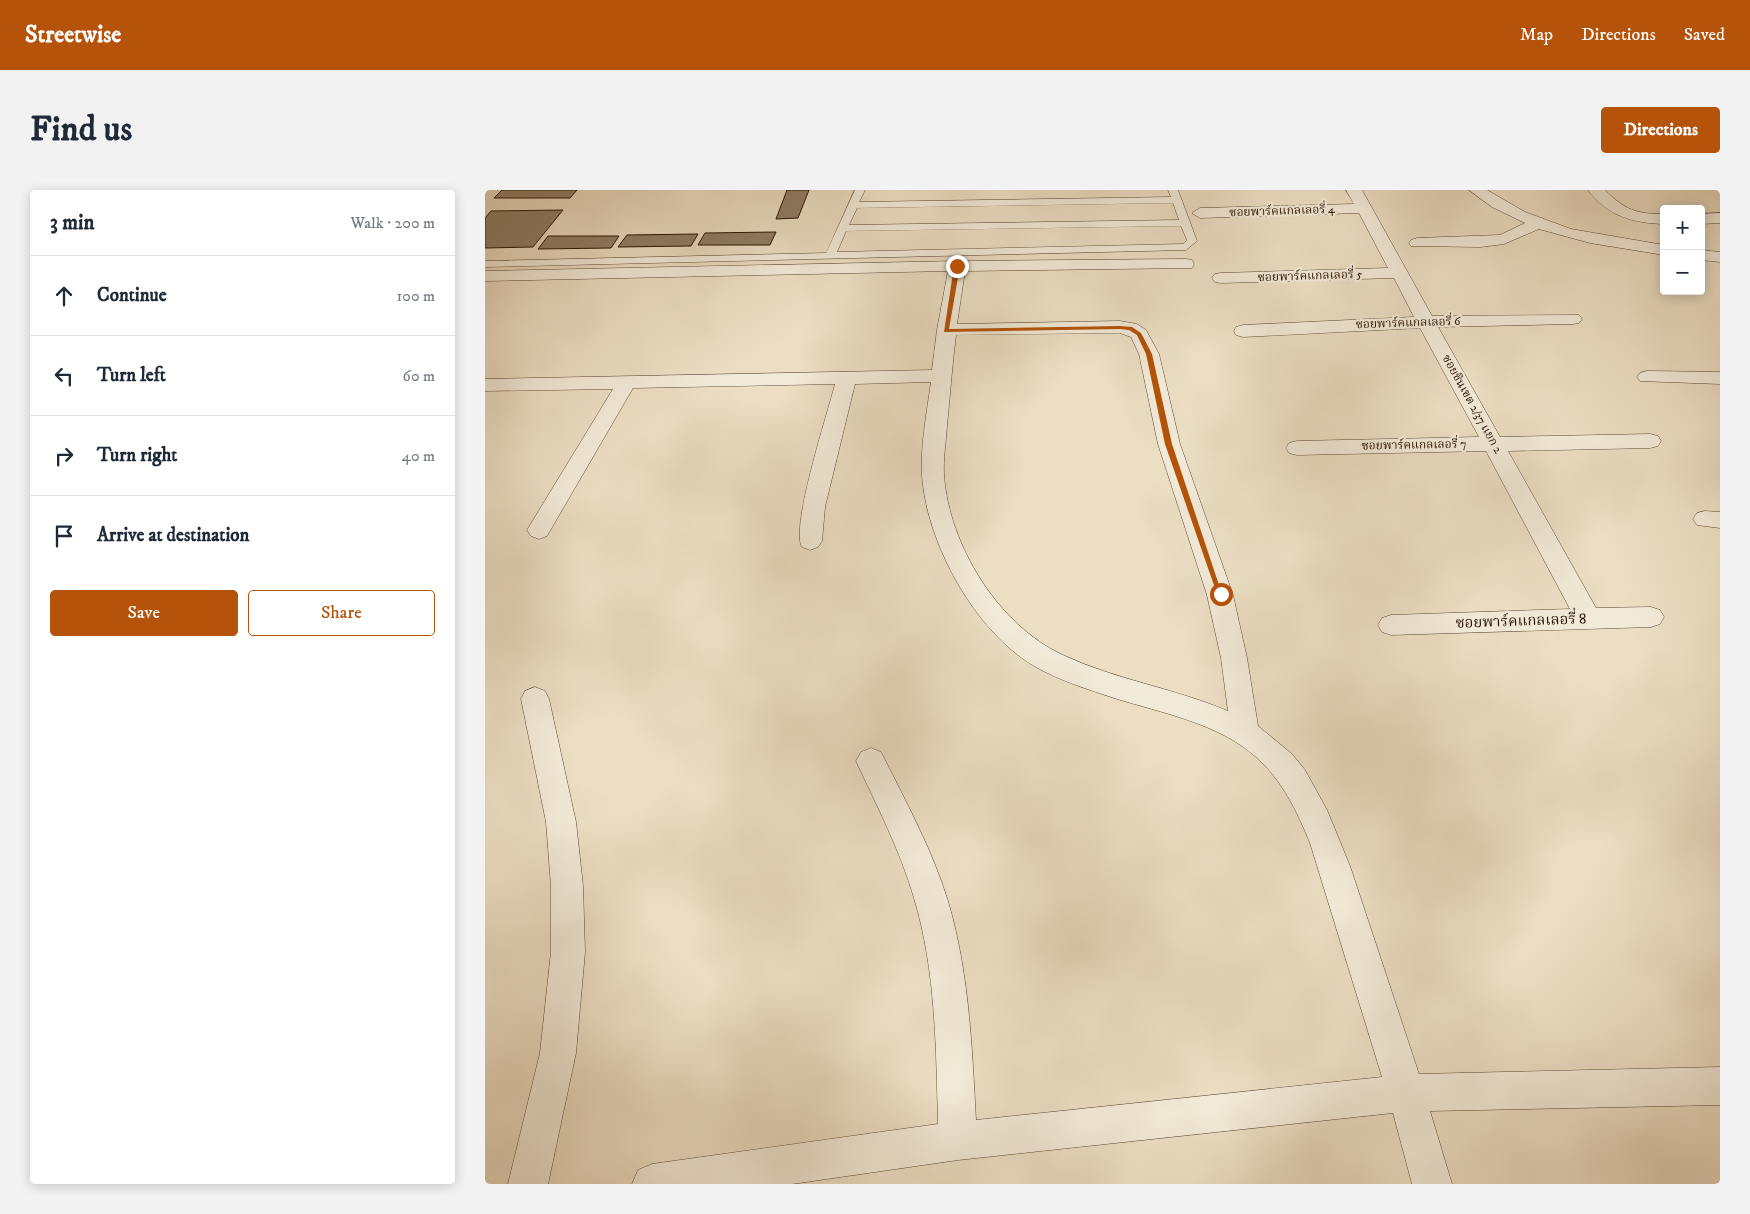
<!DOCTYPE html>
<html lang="en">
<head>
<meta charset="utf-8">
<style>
	body { margin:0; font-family:"IM FELL DW Pica","Noto Serif Thai",serif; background:#f2f2f3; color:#1f2937 }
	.controls { position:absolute; right:15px; top:15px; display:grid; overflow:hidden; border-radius:5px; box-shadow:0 2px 12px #0003 }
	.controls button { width:45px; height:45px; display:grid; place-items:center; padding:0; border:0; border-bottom:1px solid #e0e1e3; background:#fff; color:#1f2937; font:25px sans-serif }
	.stop { position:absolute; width:15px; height:15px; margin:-11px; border:4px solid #b45309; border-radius:50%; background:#fff }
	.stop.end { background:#b45309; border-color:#fff; box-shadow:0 1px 5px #0008 }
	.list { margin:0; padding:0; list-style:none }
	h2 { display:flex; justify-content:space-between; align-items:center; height:65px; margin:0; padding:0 20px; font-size:21px }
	h2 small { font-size:16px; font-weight:400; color:#747a83 }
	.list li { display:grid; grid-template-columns:32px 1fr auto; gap:15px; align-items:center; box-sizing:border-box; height:80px; padding:0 20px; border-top:1px solid #e0e1e3 }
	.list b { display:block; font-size:19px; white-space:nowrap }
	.list em { font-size:16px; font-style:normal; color:#747a83 }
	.actions { display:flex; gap:10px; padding:15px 20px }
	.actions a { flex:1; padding:11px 0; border:1px solid #b45309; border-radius:5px; text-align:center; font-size:18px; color:#b45309 }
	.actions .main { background:#b45309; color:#fff }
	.icon { flex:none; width:28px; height:28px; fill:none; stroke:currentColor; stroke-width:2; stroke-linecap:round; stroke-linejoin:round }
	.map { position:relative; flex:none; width:1235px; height:994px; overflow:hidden; border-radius:5px }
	header { display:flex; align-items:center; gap:30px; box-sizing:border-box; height:70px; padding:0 25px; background:#b45309; color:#fff }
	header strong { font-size:24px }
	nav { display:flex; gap:28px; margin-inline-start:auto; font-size:18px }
	.intro { display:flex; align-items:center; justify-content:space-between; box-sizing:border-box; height:120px; padding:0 30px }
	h1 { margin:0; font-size:35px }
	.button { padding:12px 22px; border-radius:5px; background:#b45309; color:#fff; font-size:18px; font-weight:700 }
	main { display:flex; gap:30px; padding:0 30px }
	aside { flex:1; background:#fff; border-radius:5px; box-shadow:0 2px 12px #0003 }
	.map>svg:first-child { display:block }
	.building { fill:#8f7e67; stroke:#2c1603 }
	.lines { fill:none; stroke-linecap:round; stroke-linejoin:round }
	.service-casing { stroke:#5c4833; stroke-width:1 }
	.minor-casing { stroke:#5c4833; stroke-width:1 }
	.service { fill:#f2ead8; fill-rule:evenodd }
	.minor { fill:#f2ead8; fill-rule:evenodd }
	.route { fill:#b45309 }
	.labels { text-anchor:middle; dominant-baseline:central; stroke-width:4.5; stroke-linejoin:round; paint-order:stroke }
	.far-street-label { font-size:12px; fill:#2c1603; stroke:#f2ead8 }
	.street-label { font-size:15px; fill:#2c1603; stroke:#f2ead8 }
</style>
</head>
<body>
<header>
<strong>Streetwise</strong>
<nav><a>Map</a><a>Directions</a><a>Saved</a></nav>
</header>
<div class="intro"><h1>Find us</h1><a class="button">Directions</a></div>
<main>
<aside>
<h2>3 min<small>Walk · 200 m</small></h2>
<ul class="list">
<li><svg class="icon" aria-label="ahead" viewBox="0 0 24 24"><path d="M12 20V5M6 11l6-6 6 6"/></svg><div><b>Continue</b></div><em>100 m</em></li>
<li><svg class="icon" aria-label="left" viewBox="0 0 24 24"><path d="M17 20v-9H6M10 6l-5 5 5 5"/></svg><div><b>Turn left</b></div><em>60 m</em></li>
<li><svg class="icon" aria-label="right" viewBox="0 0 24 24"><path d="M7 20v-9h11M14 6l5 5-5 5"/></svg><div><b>Turn right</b></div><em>40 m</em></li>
<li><svg class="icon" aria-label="arrive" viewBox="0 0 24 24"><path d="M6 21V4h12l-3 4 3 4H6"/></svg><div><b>Arrive at destination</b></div></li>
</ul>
<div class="actions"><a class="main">Save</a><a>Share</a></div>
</aside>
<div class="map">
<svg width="1235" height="994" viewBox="0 0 1235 994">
	<rect width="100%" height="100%" fill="#ebdec3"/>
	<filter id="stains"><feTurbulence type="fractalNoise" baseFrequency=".004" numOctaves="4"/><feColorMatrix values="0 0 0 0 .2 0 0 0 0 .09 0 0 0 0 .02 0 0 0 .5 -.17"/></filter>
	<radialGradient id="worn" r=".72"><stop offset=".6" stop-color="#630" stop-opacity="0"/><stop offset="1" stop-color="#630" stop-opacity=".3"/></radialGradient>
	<path class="building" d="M17 0H92L85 8H9Z
		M302 0H324L313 28 291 29Z
		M78 20 48 57 0 58V28L6 21Z
		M291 42 285 55H213L220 43Z
		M213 44 206 56 133 57 142 45Z
		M63 46H134L126 58 53 59Z"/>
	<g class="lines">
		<defs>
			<path id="service" d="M370 0H380L374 12 686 7 683 0H693L712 51 701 60 0 77V71L341 63ZM688 13 694 30 364 35 372 18ZM696 36 702 50 698 54 352 62 361 41Z"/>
			<path id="minor" d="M861 0H877L947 126 1094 125 1097 129 1094 133 1088 134 953 137 1015 247 1165 244 1173 246 1176 251 1173 256 1165 258 1023 261 1111 418 1166 417 1175 420 1179 427 1175 434 1166 437 906 445 897 442 893 435 897 428 906 425 1085 419 1001 261 812 265 804 263 801 258 804 253 812 251 994 247 935 138 758 147 751 145 749 141 751 137 758 135 929 127 909 88 736 93 730 92 727 88 730 84 736 83 903 78 874 23 715 28 707 23 715 18 869 14Z
				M984 0H1002L1040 22 1086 39 1179 55V65L1105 53 1054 39 1019 54 996 57 926 56 924 53 926 50 932 48 1015 45 1040 33 1007 17Z
				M1103 0H1120C1140 20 1151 24 1179 24V34C1148 33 1122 26 1103 0Z
				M1235 23V33L1216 34V24Z
				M1216 60 1235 62V72L1216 70Z
				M701 69 707 70 709 74 707 78 480 81 472 134 635 131 652 134 661 140 674 164 695 254 748 405 762 468 773 536 807 564 820 580 842 620 865 676 934 884 1235 877V915L945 921 967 994H927L908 923 473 970 307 994H147L153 980 167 974 453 934C451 859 451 781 429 708 415 660 392 616 371 571L376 562 386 558 396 562C420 610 447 659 463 711 484 782 487 856 491 930L897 887 825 653C812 621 797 590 771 567 733 533 677 523 629 508 602 499 573 490 549 476 490 441 442 354 437 286 435 257 442 221 446 192L370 194 340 317 337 351 333 357 325 360 317 357C305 338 343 222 350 194L148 198 62 346 54 349 46 346 42 340 128 199 0 201V189L447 180 452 140 463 81 0 91V81L472 71ZM635 143 646 147 654 164 673 254 722 405 736 468 743 521C689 498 631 490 578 465 513 435 464 355 459 285 458 269 461 252 462 236 465 206 467 176 471 145Z
				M1162 181 1235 182V194L1155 191 1152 187 1155 183Z
				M1220 321 1235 322V338L1212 335 1208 329 1212 323Z
				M50 497 60 501 64 509 91 632 98 696 100 762 91 863 63 994H23L55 863 66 762V696L61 632 36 509 40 501Z"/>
		</defs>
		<use href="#service" class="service-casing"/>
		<use href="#minor" class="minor-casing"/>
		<use href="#service" class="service"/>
		<use href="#minor" class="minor"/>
	</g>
	<path class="route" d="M472 75 475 76 464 139 635 136 647 137 656 143 667 164 687 254 738 407 732 404 680 254 661 164 652 145 644 140 635 139 459 142 469 76Z"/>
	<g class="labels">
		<g class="far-street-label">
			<text transform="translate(797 21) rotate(-2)">ซอยพาร์คแกลเลอรี่ 4</text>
			<text transform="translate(825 86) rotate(-2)">ซอยพาร์คแกลเลอรี่ 5</text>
			<text transform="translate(923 133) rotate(-2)">ซอยพาร์คแกลเลอรี่ 6</text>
			<text transform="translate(987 214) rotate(61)">ซอยชินเขต 2/37 แยก 2</text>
			<text transform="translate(929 255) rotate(-1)">ซอยพาร์คแกลเลอรี่ 7</text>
		</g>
		<g class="street-label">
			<text transform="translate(1036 431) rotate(-2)">ซอยพาร์คแกลเลอรี่ 8</text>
		</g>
	</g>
	<rect width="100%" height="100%" filter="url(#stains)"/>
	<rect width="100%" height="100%" fill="url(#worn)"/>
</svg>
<div class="controls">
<button>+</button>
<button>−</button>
</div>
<div class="stop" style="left:736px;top:404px"></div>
<div class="stop end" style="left:472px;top:76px"></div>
</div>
</main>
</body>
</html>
